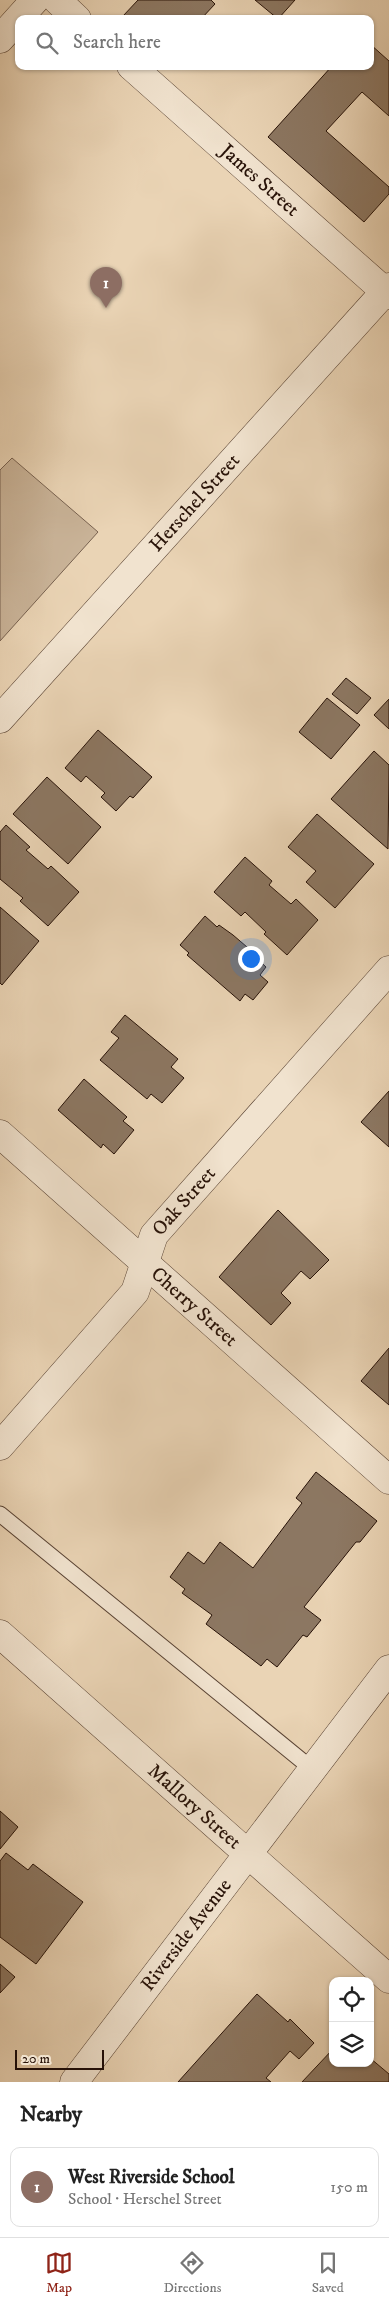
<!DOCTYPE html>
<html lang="en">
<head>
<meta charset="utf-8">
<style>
	body { margin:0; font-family:"IM FELL DW Pica",serif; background:#f2f2f2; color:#222 }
	.controls { position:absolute; right:15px; bottom:15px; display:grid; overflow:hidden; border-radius:10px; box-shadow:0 1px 4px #0004 }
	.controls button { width:45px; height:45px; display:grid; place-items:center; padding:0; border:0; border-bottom:1px solid #e0e0e0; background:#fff; color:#222; font:25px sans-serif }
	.scale { position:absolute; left:15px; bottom:12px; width:89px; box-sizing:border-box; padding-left:5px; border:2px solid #271208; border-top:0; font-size:14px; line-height:18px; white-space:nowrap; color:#271208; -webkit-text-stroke:4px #f1e3cf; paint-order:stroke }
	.you { position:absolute; left:250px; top:958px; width:18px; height:18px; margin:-12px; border:4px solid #fff; border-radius:50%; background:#1a73e8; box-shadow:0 0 0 8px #1a73e833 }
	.badge { display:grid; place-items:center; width:32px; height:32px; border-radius:50%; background:#8f2418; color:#fff; font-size:16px; font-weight:700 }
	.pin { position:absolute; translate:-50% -41px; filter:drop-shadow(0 1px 2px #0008) }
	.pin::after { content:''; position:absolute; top:26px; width:18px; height:15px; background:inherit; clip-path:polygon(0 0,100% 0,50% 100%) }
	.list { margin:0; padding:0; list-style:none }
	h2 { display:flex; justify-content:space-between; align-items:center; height:65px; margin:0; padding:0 20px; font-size:21px }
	h2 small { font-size:16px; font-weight:400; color:#767676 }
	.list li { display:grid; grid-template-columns:32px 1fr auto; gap:15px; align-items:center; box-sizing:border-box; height:80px; margin:0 10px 10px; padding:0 10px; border:1px solid #e0e0e0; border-radius:10px }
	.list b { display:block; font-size:19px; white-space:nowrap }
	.list p { margin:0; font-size:16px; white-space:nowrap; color:#767676 }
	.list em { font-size:16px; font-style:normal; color:#767676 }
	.icon { flex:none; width:28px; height:28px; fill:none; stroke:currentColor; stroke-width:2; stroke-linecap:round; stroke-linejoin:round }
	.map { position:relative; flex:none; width:389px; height:2082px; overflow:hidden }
	.search { position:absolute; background:#fff; box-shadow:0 1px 4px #0004; left:15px; right:15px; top:15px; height:55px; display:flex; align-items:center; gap:12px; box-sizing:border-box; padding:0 18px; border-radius:10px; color:#767676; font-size:19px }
	.sheet { height:155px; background:#fff }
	nav { display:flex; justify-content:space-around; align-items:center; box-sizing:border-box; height:70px; border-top:1px solid #e0e0e0; background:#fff; font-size:14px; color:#767676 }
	nav a { display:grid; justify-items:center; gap:2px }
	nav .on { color:#8f2418 }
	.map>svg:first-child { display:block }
	.green { fill:#c9b398; stroke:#786250 }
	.building { fill:#8c7762; stroke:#271208 }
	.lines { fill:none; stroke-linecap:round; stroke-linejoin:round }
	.service-casing { stroke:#584233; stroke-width:17 }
	.minor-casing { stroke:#584233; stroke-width:29 }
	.tertiary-casing { stroke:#584233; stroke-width:29 }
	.service { stroke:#f1e3cf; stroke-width:15 }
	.minor { stroke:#f1e3cf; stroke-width:28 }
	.tertiary { stroke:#f1e3cf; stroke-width:28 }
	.labels { text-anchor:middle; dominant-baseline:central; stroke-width:4; stroke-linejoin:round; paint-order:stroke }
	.street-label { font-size:20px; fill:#271208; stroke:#f1e3cf }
</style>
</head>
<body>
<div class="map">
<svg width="389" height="2082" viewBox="0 0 389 2082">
	<rect width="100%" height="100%" fill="#ead4b5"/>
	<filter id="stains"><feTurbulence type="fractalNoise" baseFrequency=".004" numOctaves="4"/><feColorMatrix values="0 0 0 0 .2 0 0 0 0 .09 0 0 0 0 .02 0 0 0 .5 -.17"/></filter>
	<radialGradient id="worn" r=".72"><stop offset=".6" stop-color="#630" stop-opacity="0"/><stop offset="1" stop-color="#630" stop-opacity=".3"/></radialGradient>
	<path class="green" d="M12 458 98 532 0 641V470Z"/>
	<path class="building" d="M138 0H211L215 4 201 19H126L123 16Z
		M255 0H295L278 19Z
		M370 44 389 61V116L362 92 326 131 389 187V194L364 222 268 137 332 66H370Z
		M346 678 371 698 357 714 332 694Z
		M327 698 360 725 331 759 299 732Z
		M389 699V729L374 715Z
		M98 730 152 777 133 798 130 796 116 811 101 797 105 793 86 776 81 782 65 768Z
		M374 751 389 765 388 849 331 799Z
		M47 777 101 827 68 864 13 814Z
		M317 814 374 864 335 908 306 882 316 871 288 847Z
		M6 825 30 847 26 850 48 869 51 866 79 892 48 926 20 901 23 898 0 879V832Z
		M245 857 272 881 269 885 291 904 296 899 318 920 287 955 264 934 266 932 245 912 241 916 214 892Z
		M0 907 39 941 2 985 0 983Z
		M205 916 217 927 219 925 233 935 254 953 252 954 266 967 260 975 268 982 253 1000 245 994 240 1001 187 955 189 953 180 945Z
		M125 1015 178 1059 171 1067 184 1078 162 1103 151 1094 147 1099 100 1060 119 1038 111 1032Z
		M84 1079 127 1117 123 1121 134 1130 114 1154 103 1144 101 1148 58 1110Z
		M389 1091V1147L361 1122Z
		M278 1210 329 1260 310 1279 301 1271 281 1293 291 1303 271 1325 219 1277Z
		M389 1348V1405L361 1381Z
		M316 1472 377 1521 360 1542H356L304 1607 321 1620 307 1637 303 1635 277 1667 267 1659 261 1666 206 1624 212 1615 182 1593 185 1589 170 1577 188 1552 204 1564 220 1542 253 1568 302 1503 296 1498Z
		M0 1811 18 1827 0 1849Z
		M6 1853 28 1870 33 1864 83 1902 36 1964 0 1937V1861Z
		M0 1964 15 1977 0 1993Z
		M257 1994 288 2022 290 2019 314 2043 299 2059 290 2051 266 2078 271 2082H178Z
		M333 2049V2063H370V2058L389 2074V2082H302Z"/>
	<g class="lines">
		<defs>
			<path id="service" d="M0 1514 312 1769"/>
			<g id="minor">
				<path d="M57 0 77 19"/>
				<path id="s1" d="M131 66 389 295"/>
				<path id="s2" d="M0 719 389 287"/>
				<path id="s3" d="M0 1134 389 1480"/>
				<path id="s4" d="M0 1446 135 1292 154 1235 389 970"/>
				<path id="s5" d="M0 1634 389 1979"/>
				<path id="s6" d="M74 2082 389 1669"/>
			</g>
			<path id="tertiary" d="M0 39 35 0"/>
		</defs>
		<use href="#service" class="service-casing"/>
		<use href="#minor" class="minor-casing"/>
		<use href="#tertiary" class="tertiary-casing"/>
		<use href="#service" class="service"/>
		<use href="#minor" class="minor"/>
		<use href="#tertiary" class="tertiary"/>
	</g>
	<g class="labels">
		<g class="street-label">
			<text stroke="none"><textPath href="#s1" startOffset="172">James Street</textPath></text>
			<text stroke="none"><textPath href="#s2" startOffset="291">Herschel Street</textPath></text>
			<text stroke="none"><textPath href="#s4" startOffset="310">Oak Street</textPath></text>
			<text stroke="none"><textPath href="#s3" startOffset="260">Cherry Street</textPath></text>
			<text stroke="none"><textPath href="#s5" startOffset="260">Mallory Street</textPath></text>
			<text stroke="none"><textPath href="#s6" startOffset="185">Riverside Avenue</textPath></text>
		</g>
	</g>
	<rect width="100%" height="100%" filter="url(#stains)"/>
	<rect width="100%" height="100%" fill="url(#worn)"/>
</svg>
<div class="controls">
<button><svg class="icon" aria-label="locate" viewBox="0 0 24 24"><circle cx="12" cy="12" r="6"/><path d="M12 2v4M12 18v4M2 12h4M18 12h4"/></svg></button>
<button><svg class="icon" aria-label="layers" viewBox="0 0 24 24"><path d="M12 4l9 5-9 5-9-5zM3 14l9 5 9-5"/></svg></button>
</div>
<div class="scale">20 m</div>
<div class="you"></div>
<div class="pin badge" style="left:106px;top:308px;background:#8d6e63">1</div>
<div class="search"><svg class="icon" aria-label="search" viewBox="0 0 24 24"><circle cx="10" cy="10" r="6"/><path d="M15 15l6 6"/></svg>Search here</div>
</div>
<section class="sheet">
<h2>Nearby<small></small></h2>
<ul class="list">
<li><span class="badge" style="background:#8d6e63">1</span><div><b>West Riverside School</b><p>School · Herschel Street</p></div><em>150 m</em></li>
</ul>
</section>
<nav>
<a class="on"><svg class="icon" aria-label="map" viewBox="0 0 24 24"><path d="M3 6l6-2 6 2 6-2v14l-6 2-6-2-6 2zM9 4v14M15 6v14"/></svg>Map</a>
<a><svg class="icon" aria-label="directions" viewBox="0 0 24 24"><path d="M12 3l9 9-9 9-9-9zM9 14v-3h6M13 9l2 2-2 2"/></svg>Directions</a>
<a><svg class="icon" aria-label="saved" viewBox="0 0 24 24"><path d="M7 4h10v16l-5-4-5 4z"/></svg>Saved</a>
</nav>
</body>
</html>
